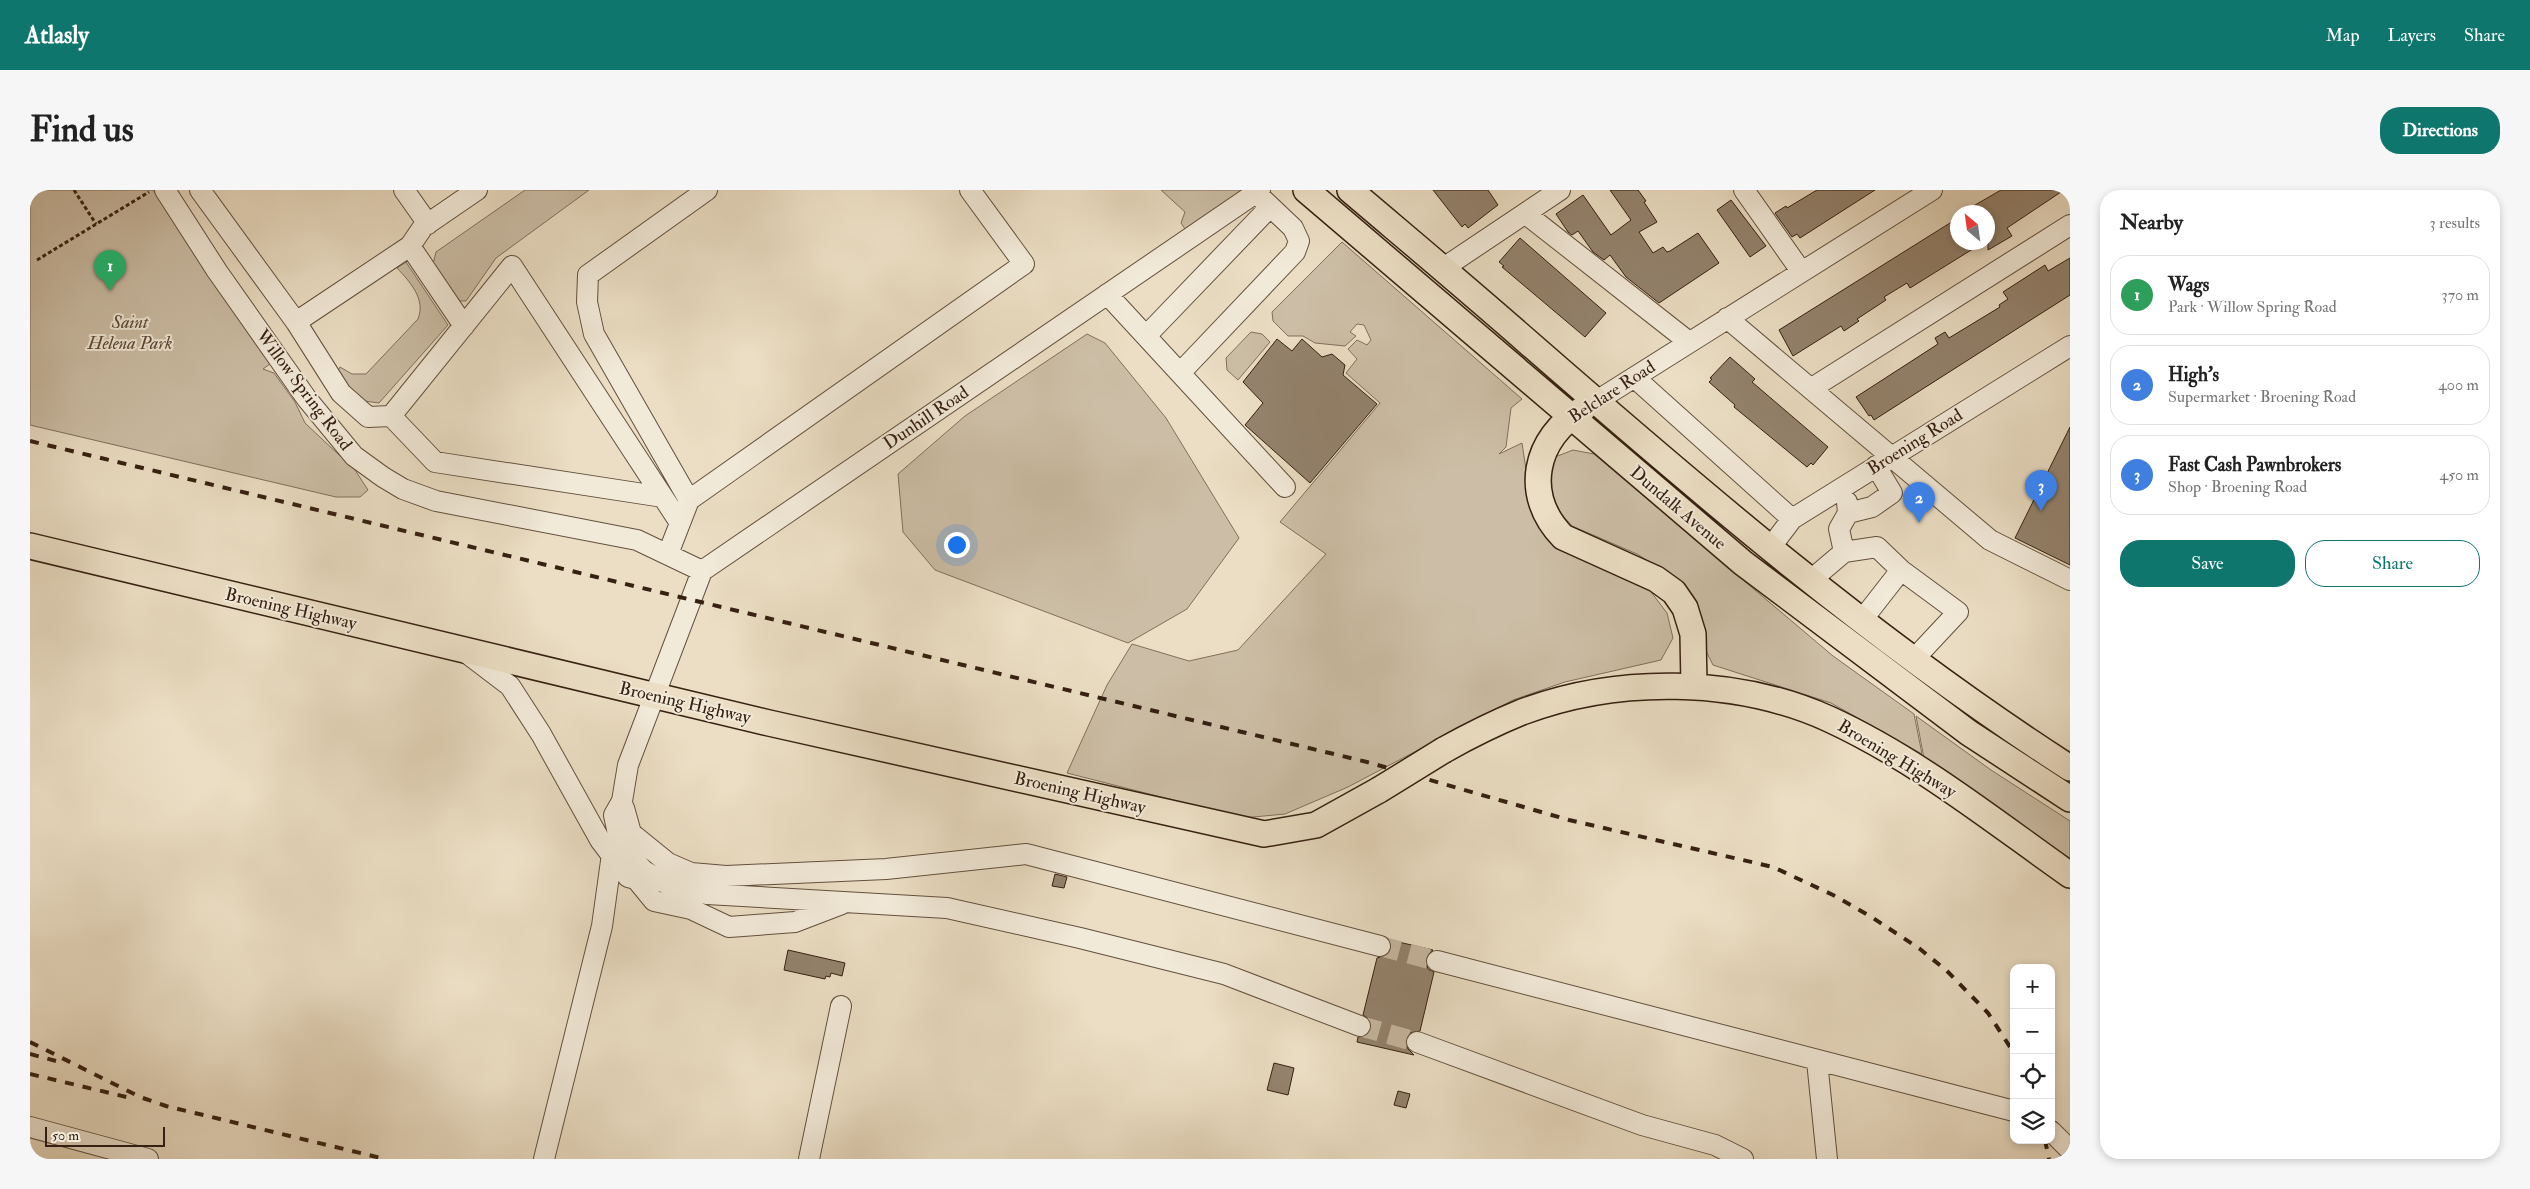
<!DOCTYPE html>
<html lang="en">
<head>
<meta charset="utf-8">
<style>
	body { margin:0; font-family:"IM FELL Double Pica",serif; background:#f6f6f6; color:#222 }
	.controls { position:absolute; right:15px; bottom:15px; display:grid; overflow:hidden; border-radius:10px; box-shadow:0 2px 8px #0003 }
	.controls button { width:45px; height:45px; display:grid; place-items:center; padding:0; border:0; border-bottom:1px solid #e0e0e0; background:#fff; color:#222; font:25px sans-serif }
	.compass { position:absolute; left:1920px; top:15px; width:45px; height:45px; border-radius:50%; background:#fff; box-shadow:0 2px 8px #0003; rotate:331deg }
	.scale { position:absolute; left:15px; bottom:12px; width:120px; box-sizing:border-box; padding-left:5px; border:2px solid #362011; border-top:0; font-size:14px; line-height:18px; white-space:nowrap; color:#362011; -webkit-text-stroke:4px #f2ead9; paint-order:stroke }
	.you { position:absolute; left:926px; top:354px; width:18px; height:18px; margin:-12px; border:4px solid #fff; border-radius:50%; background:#1a73e8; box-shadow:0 0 0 8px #1a73e833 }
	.badge { display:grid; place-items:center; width:32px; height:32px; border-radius:50%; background:#0f766e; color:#fff; font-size:16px; font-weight:700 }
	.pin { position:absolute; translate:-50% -41px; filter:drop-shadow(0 1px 2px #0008) }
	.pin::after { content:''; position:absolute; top:26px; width:18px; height:15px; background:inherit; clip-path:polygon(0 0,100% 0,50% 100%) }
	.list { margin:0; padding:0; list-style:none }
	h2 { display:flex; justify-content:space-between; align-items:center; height:65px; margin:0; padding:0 20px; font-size:21px }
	h2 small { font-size:16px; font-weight:400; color:#767676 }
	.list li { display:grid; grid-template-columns:32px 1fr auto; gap:15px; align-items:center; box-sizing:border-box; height:80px; margin:0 10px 10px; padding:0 10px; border:1px solid #e0e0e0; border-radius:20px }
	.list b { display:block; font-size:19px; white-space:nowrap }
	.list p { margin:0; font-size:16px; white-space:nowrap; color:#767676 }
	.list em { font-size:16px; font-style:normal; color:#767676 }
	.actions { display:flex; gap:10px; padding:15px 20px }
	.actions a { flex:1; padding:11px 0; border:1px solid #0f766e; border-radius:20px; text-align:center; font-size:18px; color:#0f766e }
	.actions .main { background:#0f766e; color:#fff }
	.icon { flex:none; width:28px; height:28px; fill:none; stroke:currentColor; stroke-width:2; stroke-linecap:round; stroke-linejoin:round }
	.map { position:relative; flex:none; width:2040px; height:969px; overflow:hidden; border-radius:20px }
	header { display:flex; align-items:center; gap:30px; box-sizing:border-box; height:70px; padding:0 25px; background:#0f766e; color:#fff }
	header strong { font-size:24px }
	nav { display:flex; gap:28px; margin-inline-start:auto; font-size:18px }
	.intro { display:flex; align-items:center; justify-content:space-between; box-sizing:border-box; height:120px; padding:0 30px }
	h1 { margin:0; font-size:35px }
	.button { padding:12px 22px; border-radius:20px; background:#0f766e; color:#fff; font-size:18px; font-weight:700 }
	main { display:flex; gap:30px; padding:0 30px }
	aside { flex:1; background:#fff; border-radius:20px; box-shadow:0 2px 8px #0003 }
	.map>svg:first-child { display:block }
	.green { fill:#ccbea6; stroke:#816f5c }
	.building { fill:#94836e; stroke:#362011 }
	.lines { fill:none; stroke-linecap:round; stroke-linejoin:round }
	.minor-tunnel { stroke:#c7b8a0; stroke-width:20; stroke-dasharray:20 10; stroke-linecap:butt }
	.minor-casing { stroke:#63503e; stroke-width:22 }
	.major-casing { stroke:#362011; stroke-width:28 }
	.path { stroke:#362011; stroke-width:3; stroke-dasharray:4 2.5; stroke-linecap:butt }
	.minor { stroke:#f2ead9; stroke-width:20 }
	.major { stroke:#ebdec4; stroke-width:25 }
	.rail { stroke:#362011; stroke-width:4; stroke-dasharray:9 9; stroke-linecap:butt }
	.major-bridge-casing { stroke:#362011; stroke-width:28; stroke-linecap:butt }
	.major-bridge { stroke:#ebdec4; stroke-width:25 }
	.labels { text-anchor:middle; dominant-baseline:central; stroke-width:4; stroke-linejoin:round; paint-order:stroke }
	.park-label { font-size:18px; font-style:italic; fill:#5c4836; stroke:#f2ead9 }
	.street-label { font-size:18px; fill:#362011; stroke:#f2ead9 }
</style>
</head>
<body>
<header>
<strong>Atlasly</strong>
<nav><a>Map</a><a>Layers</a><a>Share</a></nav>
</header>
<div class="intro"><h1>Find us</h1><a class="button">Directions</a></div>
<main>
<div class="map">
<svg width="2040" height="969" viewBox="0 0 2040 969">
	<rect width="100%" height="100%" fill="#ebdec4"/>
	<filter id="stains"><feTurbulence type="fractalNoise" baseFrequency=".004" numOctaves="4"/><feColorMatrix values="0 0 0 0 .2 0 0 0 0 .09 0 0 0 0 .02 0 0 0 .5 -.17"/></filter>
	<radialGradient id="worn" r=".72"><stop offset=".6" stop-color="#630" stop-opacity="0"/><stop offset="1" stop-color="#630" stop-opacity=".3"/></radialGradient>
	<path class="green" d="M0 0H123L240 174 233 179 244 183 265 212 275 233 325 280 338 300 330 307H306L0 235Z
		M495 0H559L466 68 436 111H430L412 90 403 74 406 62Z
		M1131 0H1213L1155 39 1151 33 1155 22Z
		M1312 52 1492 209 1481 218 1476 257 1469 264 1492 253 1503 326 1515 341 1618 398 1637 423 1643 448 1631 470 1535 492 1483 510 1318 597 1255 624 1213 628 1037 583 1077 495 1102 454 1159 471 1208 460 1296 364 1250 332 1350 213 1316 183 1327 169 1318 159 1327 150 1337 155 1341 150 1334 135 1327 134 1320 142 1326 146 1315 156 1285 153 1273 146H1258L1243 131 1242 122Z
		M376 72 418 135 349 213 327 210 308 181 310 177 322 184H336L388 129C396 109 380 92 367 78Z
		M1221 142 1232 144 1240 152 1208 190 1197 180 1196 168Z
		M1057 144 1075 153 1136 228 1209 348 1157 419 1098 453 905 380 873 342 868 284 935 226Z
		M1543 260 1564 264 1803 466 1884 524 1892 564 1801 513 1683 475 1637 383 1607 364 1542 336 1526 318 1516 290 1525 267Z
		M1886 526 1961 580 2040 631V672L1894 568Z"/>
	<path class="building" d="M1403 0H1458L1468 15 1438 38 1435 34 1432 37Z
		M1580 0H1608L1616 11 1614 12 1627 32 1609 42 1623 63 1633 57 1637 62 1640 61 1668 43 1689 73 1629 113 1596 87 1580 65 1574 70 1563 62 1548 41 1542 45 1538 42 1526 24 1553 5 1581 45 1601 30Z
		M1787 0H1845L1770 48 1767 44 1762 47 1745 23 1756 16 1757 18Z
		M1971 0H2034L1977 38 1982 46 1958 60V22H1933Z
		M1701 10 1736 56 1720 67 1687 20Z
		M1928 28V52H1954L1880 98 1877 93 1854 107 1856 110 1827 129 1829 131 1814 141 1811 136 1763 166 1749 140Z
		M1490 48 1576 123 1555 147 1472 77 1474 76 1469 72Z
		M2040 68V105L1844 230 1841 225 1839 226 1826 207 1908 154 1905 148 1915 142 1919 148 1970 117 1969 115 1978 109 1973 102 2015 75 2018 81Z
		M1247 149 1262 161 1272 149 1292 167 1302 164 1315 175 1313 185 1347 214 1280 293 1215 235 1233 213 1213 192Z
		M1700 167 1725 189 1722 192 1798 257 1783 275 1781 273 1777 277 1704 217 1705 215 1679 192 1682 189 1680 188Z
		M2040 237V375L1985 348Z
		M1025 684 1037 687 1034 698 1022 696Z
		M1360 750 1403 760 1395 768 1398 779 1404 782 1390 841 1380 843 1376 848 1378 859 1384 865 1327 852 1328 847 1337 845 1341 840 1339 829 1333 825 1347 768 1359 764 1362 758Z
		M758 760 815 773 812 786 801 783 800 787 796 786 795 789 754 780Z
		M1244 873 1264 878 1258 905 1237 900Z
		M1368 901 1380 904 1376 918 1364 915Z"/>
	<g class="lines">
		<path class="minor-tunnel" d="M1350 756 1407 771
			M1330 836 1387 852"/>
		<defs>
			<path id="minor" d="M135 0 187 81 277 209 324 266 353 287 373 299 406 311 607 350 672 381
				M170 0 266 132
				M374 0 398 34
				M447 0 393 37 380 56 266 132 311 203 338 227 361 226 482 76 650 333
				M1230 0 672 381 598 575 592 611 584 625 590 654 613 680 635 693 677 704 917 718 1050 748 1194 784 1330 836
				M1714 0 1771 81
				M1496 24 1659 152
				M380 56 434 136
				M1412 79 1530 0
				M1077 104 1255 297
				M1697 128 1960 350 2040 390
				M1116 146 1240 17
				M1150 183 1265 62 1269 51 1263 38 1226 3
				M1605 188 1762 329
				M1782 198 2040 35
				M1565 212 1902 0
				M361 226 405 272 633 307
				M659 310 564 144 557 112 558 85 677 0
				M1818 323 1842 317 1862 303 1846 276
				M1740 358 1762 329 2040 156
				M1814 362 1809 339 1818 323 1817 312
				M638 364 659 310 994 74 940 0
				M1871 380 1928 422 1884 469
				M1781 390 1814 362 1847 357 1871 380 1832 430
				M434 461 480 496 511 544 570 650 598 687 606 689
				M594 618 601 643 638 673 661 683 696 686 856 679 996 664 1350 756
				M601 678 606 689 624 711 661 719 699 737 765 732 812 714
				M1407 771 1984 921
				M1387 852 1612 935 1685 955 1713 969
				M1787 871 1797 969
				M0 937 118 969
				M2021 941 2040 960
				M514 969 572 736 582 664
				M779 969 811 816"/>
			<path id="major" d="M1276 0 1713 373 1939 543 2040 609
				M1320 0C1380 51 1441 102 1500 154 1672 304 1847 454 2040 578
				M1553 219C1504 248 1492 305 1533 347L1626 389 1644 402 1655 418 1663 444 1664 495
				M0 356 739 533 1234 644 1286 635 1349 600
				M1414 560C1439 546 1465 533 1492 522 1587 486 1706 487 1799 529 1886 569 1962 630 2040 685"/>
		</defs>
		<use href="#minor" class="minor-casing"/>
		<use href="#major" class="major-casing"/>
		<path class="path" d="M44 0 66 34
			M7 70 119 2"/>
		<use href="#minor" class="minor"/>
		<use href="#major" class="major"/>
		<path class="rail" d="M0 251 1337 572 1539 630 1743 677 1803 705 1840 726 1890 759 1917 781 1958 823 1984 863
			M0 852 110 907 136 916 355 969
			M0 864 26 871
			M0 884 105 909
			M2015 950 2019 969"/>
		<defs>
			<path id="major-bridge" d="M1349 600 1414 560"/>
		</defs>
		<use href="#major-bridge" class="major-bridge-casing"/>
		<use href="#major-bridge" class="major-bridge"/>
	</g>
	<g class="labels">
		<g class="park-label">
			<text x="100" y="132">Saint<tspan x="100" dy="21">Helena Park</tspan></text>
		</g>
		<g class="street-label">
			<text transform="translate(274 200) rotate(53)">Willow Spring Road</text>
			<text transform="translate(1582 202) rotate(-33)">Belclare Road</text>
			<text transform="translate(896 228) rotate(-34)">Dunhill Road</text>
			<text transform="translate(1885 252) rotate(-32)">Broening Road</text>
			<text transform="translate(1648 318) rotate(40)">Dundalk Avenue</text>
			<text transform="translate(261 419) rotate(13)">Broening Highway</text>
			<text transform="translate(655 513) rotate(13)">Broening Highway</text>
			<text transform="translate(1867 569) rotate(31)">Broening Highway</text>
			<text transform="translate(1050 603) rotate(13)">Broening Highway</text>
		</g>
	</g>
	<rect width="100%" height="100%" filter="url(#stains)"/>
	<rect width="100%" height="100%" fill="url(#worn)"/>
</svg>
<div class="controls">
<button>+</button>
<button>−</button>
<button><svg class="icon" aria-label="locate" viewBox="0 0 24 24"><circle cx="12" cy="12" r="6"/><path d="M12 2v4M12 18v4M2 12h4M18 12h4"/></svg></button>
<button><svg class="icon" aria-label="layers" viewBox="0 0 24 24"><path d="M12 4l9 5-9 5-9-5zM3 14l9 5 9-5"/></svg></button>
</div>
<svg class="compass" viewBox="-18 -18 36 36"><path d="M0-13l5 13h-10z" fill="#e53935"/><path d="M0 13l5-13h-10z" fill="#767676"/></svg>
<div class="scale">50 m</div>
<div class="you"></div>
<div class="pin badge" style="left:80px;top:101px;background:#2e9e5b">1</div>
<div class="pin badge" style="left:1889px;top:333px;background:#3f7fe0">2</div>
<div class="pin badge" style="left:2011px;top:321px;background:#3f7fe0">3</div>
</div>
<aside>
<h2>Nearby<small>3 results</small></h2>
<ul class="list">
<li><span class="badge" style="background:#2e9e5b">1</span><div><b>Wags</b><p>Park · Willow Spring Road</p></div><em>370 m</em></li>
<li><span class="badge" style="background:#3f7fe0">2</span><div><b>High's</b><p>Supermarket · Broening Road</p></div><em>400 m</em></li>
<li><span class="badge" style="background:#3f7fe0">3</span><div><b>Fast Cash Pawnbrokers</b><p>Shop · Broening Road</p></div><em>450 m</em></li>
</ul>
<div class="actions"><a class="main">Save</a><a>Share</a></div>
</aside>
</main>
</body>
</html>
